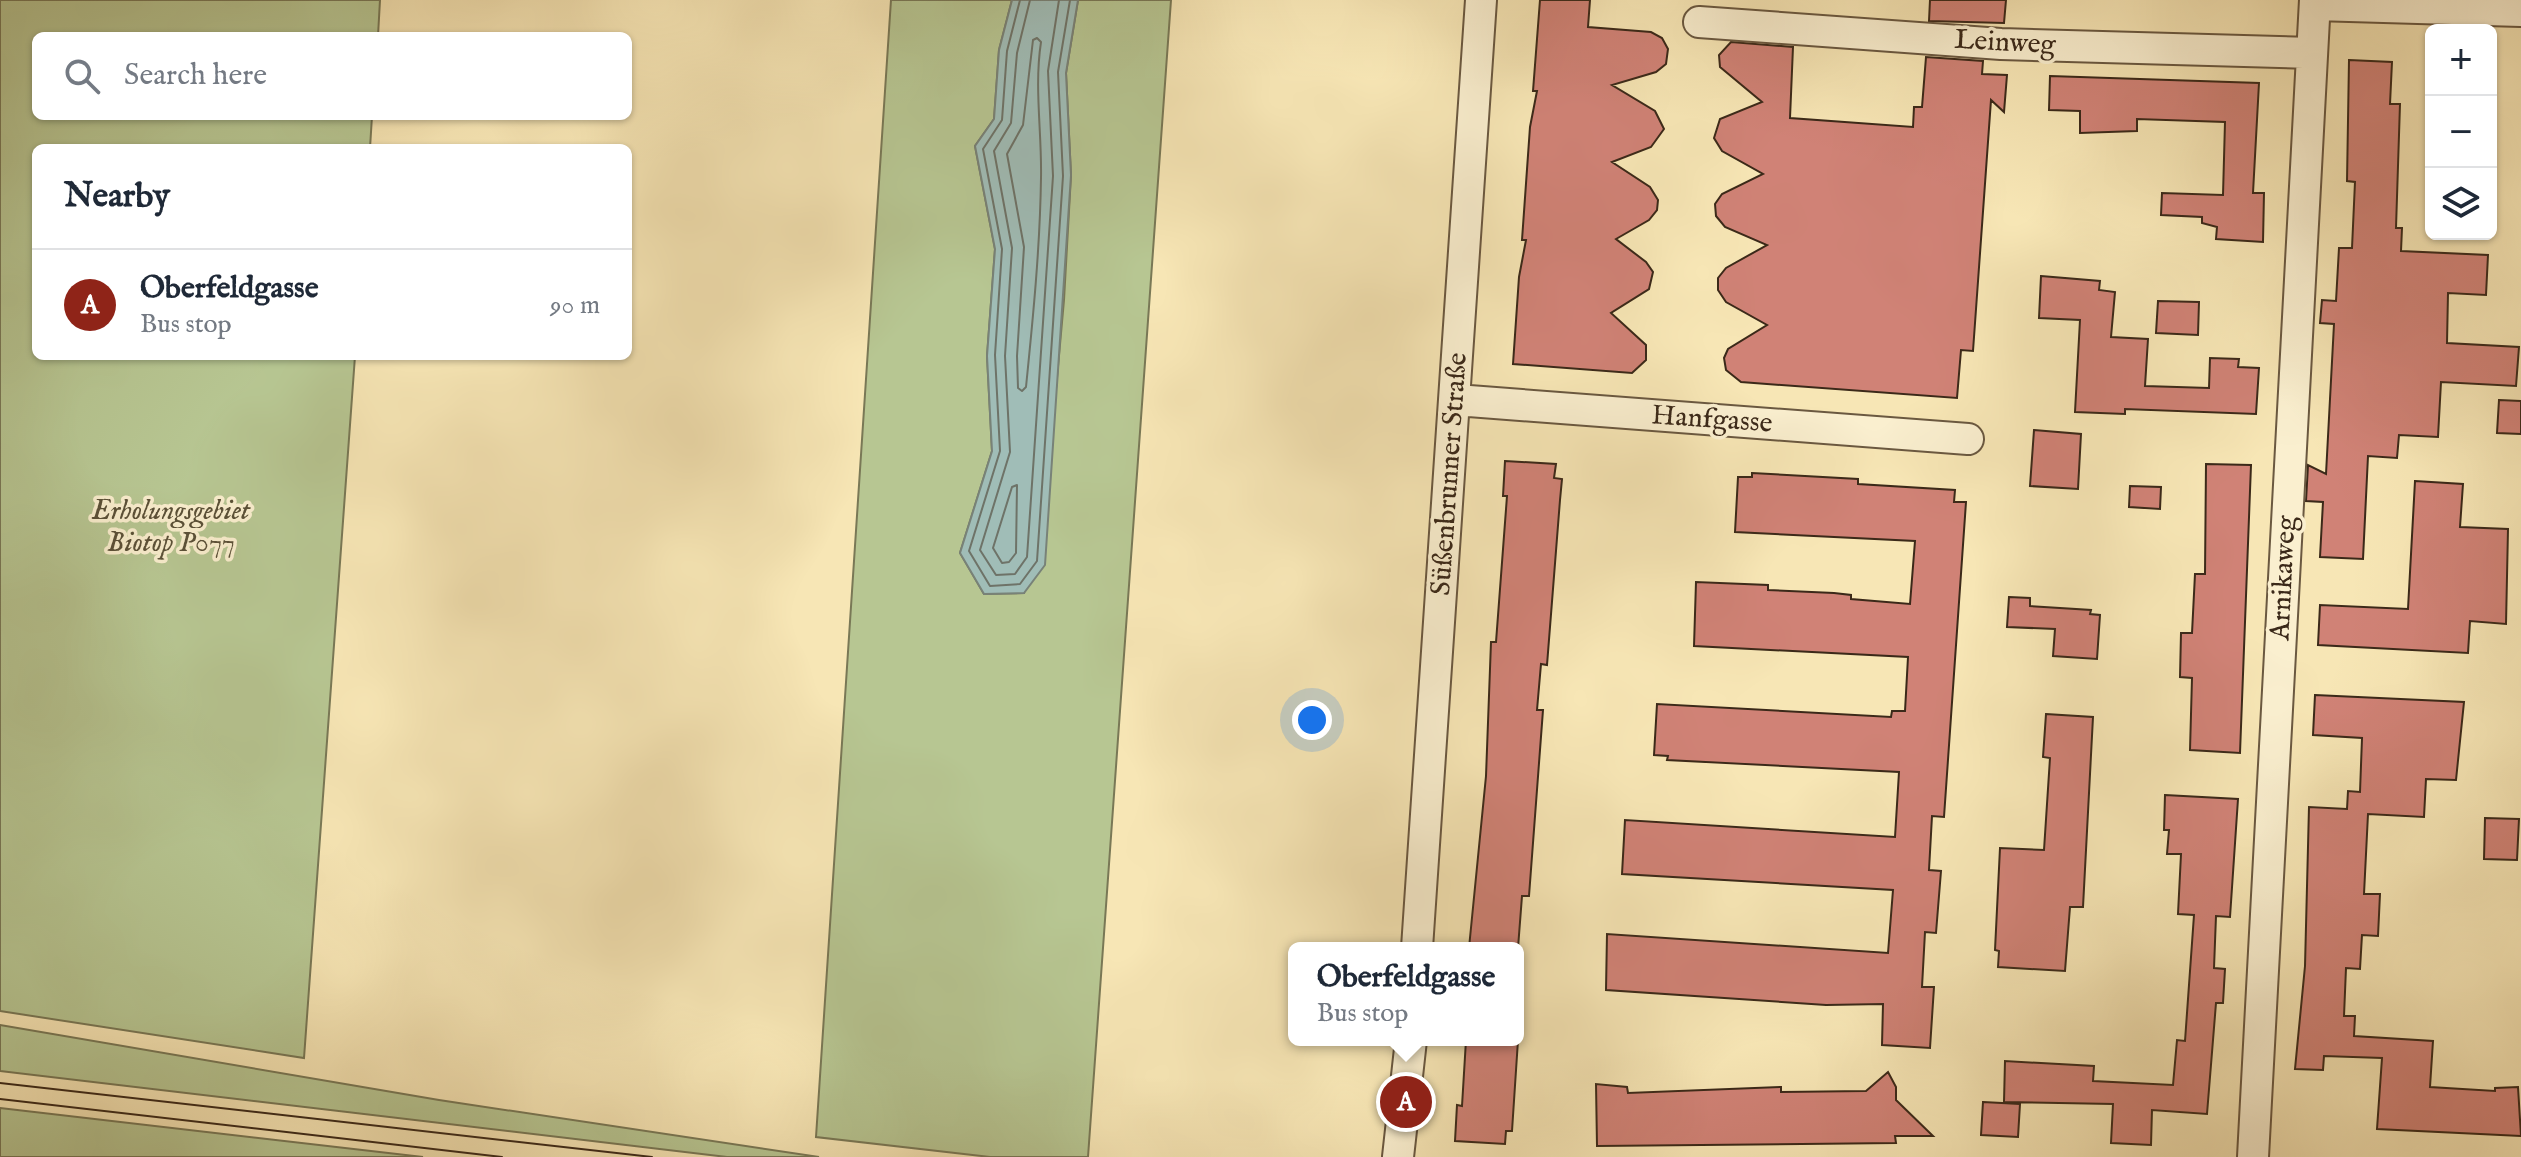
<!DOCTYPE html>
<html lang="en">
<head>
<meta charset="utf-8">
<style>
	body { margin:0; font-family:"IM FELL English",serif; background:#f2f2f3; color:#1f2937 }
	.controls { position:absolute; right:24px; top:24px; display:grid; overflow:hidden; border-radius:12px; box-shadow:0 2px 6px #0004 }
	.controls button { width:72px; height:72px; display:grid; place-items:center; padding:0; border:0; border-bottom:2px solid #e0e1e3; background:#fff; color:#1f2937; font:40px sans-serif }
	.you { position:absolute; left:1312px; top:720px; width:28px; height:28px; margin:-20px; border:6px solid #fff; border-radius:50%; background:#1a73e8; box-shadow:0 0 0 12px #1a73e833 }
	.badge { display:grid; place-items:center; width:52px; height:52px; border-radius:50%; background:#8f2418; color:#fff; font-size:26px; font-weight:700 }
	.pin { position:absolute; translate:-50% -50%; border:4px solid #fff; box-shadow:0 2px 8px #0006 }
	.popup { position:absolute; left:1288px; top:942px; width:236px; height:104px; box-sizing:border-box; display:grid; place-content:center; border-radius:12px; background:#fff; filter:drop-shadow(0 2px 6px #0005); font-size:26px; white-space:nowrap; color:#747a83 }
	.popup b { font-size:30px; color:#1f2937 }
	.popup::after { content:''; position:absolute; left:50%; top:100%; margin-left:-16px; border:16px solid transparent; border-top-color:#fff }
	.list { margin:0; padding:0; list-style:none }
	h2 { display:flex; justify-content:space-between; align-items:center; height:104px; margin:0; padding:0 32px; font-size:34px }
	h2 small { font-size:26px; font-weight:400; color:#747a83 }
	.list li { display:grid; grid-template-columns:52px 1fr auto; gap:24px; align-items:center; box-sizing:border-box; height:112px; padding:0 32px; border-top:2px solid #e0e1e3 }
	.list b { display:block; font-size:30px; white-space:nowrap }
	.list p { margin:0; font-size:26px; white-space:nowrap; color:#747a83 }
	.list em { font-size:26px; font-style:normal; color:#747a83 }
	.icon { flex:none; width:44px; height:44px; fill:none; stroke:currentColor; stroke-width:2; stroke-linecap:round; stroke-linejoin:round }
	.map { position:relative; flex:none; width:2521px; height:1157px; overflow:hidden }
	.search { position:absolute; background:#fff; box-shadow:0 2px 6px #0004; left:32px; top:32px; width:600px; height:88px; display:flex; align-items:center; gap:20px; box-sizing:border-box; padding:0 28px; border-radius:12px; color:#747a83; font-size:30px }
	.panel { position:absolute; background:#fff; box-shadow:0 2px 6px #0004; left:32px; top:144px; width:600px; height:216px; border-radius:12px }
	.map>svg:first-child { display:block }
	.green { fill:#b7c692; stroke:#797856; stroke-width:2 }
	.water { fill:#a0bdb7; stroke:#788278; stroke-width:2 }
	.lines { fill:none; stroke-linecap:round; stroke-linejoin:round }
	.shore { stroke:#6e7368; stroke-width:2 }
	.building { fill:#d08276; stroke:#3b2919; stroke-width:2 }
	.minor-casing { stroke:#6a5840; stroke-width:34 }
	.minor { stroke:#faefcf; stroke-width:30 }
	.tram { stroke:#3b2919; stroke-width:2 }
	.labels { text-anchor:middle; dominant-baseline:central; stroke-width:7; stroke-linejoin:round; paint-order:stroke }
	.street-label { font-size:28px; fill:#3b2919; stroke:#faefcf }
	.park-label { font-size:28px; font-style:italic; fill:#5a5037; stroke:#faefcf }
</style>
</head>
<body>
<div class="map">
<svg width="2521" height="1157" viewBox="0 0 2521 1157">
	<rect width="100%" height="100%" fill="#f7e6b5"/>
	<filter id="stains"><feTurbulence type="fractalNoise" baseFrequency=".0025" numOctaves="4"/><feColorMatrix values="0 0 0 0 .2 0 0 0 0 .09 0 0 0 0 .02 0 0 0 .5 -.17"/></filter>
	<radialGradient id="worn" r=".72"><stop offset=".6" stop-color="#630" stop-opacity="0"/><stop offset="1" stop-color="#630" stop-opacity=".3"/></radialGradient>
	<path class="green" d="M0 0H380L378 36H36V116H372L370 148H36V356H355L304 1058 0 1011Z
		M891 0H1012L999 50 994 119 975 146 995 249 987 356 992 451 960 553 984 594 1024 593 1054 411 1064 300 1071 175 1066 73 1078 0H1171L1088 1157H990L816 1137Z
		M0 1025 439 1100 819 1157H727L0 1071Z
		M0 1108 423 1157H0Z"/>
	<path class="water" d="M1012 0H1078L1066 73 1071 175 1045 565 1024 593 984 594 960 553 992 451 987 356 995 249 975 146 994 119 999 50Z"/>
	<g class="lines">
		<path class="shore" d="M1020 0 1007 51 1002 120 983 149 1002 249 995 355 1000 451 969 551 990 586 1020 584 1037 561 1063 176 1058 72 1070 0
			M1030 0 1017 53 1011 123 994 151 1012 248 1005 356 1010 452 980 550 996 575 1015 574 1027 557 1053 176 1048 71 1059 0
			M1037 38 1041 42C1034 88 1042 132 1041 178 1040 248 1033 318 1026 387L1022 391 1018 388 1017 356 1024 247 1007 154 1023 125 1033 40Z
			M1017 485 1016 553 1009 562 1002 563 993 548 1012 487Z"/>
	</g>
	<path class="building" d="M1540 0H1590L1588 27 1651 32 1662 38 1668 49 1666 64 1656 72 1612 85 1655 111 1664 129 1651 147 1612 162 1650 187 1658 200 1657 210 1649 220 1616 239 1646 262 1653 272 1649 289 1611 313 1646 345V360L1632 373 1513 364 1519 277 1526 240H1522L1530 127 1537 91H1533Z
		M1930 0H2006L2004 23 1929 21Z
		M1731 42 1793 47 1790 118 1913 127 1914 107H1922L1926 57 1983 61 1982 74 2007 75 2004 112 1991 100 1973 351 1961 350 1957 398 1741 382 1726 370 1724 358 1728 349 1767 325 1726 302 1718 290V278L1726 268 1767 245 1725 227 1716 216 1715 204 1722 194 1763 174 1722 151 1714 138 1720 119 1762 102 1720 67 1719 55Z
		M2349 60 2392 62 2390 104H2400L2396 228H2402L2401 251 2488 255 2486 295 2448 293 2447 343 2519 347 2516 386 2441 382 2438 437 2399 435 2397 458 2368 456 2363 559 2320 557 2323 502 2306 501 2308 465 2326 474 2334 324 2320 323 2322 300 2336 301 2339 248H2352L2355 182 2347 181Z
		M2050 76 2259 83 2253 193H2264L2263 242 2216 239 2217 227 2202 223V217L2161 215 2162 193 2223 195 2225 122 2137 119V131L2080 133V111L2049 110Z
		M2041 276 2100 281 2099 290 2115 292 2111 337 2148 339 2145 386 2209 388 2210 358 2239 359 2238 367 2259 368 2256 414 2125 409V414L2075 412 2080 320 2039 318Z
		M2158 301 2199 302 2198 335 2156 333Z
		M2499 400 2521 401V434L2497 433Z
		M2034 430 2081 434 2078 489 2030 486Z
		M1505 461 1556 464 1554 478 1562 479 1560 500 1547 665 1541 664 1537 710H1543L1529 896H1522L1518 948H1469L1486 776 1491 642H1496L1507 496H1503Z
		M2206 464 2251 465 2240 753 2190 750 2192 678 2180 677 2181 633H2192L2195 574H2205Z
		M1752 473 1858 479V484L1955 490 1954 502H1966L1944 817 1932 816 1929 870 1941 871 1936 933 1925 932 1922 987H1934L1930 1048 1882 1045 1883 1004 1826 1005 1606 990 1607 934 1888 953 1893 890 1622 874 1625 820 1895 837 1899 772 1667 760 1668 756 1654 755 1657 704 1891 717 1892 711H1905L1908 657 1694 646 1696 582 1768 585V590L1834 593 1851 595V599L1910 604 1915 541 1735 532 1738 477H1752Z
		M2415 481 2463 484 2460 527 2508 529 2506 624 2470 621 2468 653 2318 645 2320 605 2408 609Z
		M2130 486 2161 487 2160 509 2129 507Z
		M2009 597 2030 598V606L2091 610 2090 614 2100 615 2097 659 2053 656 2055 629 2007 627Z
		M2315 695 2464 702 2456 780 2426 779 2424 817 2368 814 2364 894H2380L2378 936 2362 935 2360 969 2346 968 2344 1016H2355L2354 1036 2433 1041 2430 1087 2495 1091V1088L2518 1087 2521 1136 2377 1129 2382 1058 2324 1056 2323 1070 2295 1069 2305 966 2309 807 2347 809 2348 791 2360 792 2362 738 2313 735Z
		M2046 714 2093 717 2083 907H2070L2065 971 1998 967 1999 951 1995 950 2000 848 2044 850 2050 758 2043 757Z
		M2165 795 2238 799 2230 917 2216 916 2214 968 2225 969 2223 1003H2216L2207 1114 2152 1110 2151 1145 2111 1143 2113 1104 2004 1102 2005 1061 2094 1066 2093 1081 2173 1085 2177 1040 2185 1041 2194 915 2178 914 2181 854H2167L2169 830H2164Z
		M2485 818 2519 819 2517 860 2484 859Z
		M1466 1040H1518L1512 1131H1506L1505 1144 1455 1141 1457 1105 1462 1106Z
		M1888 1072 1896 1087V1100L1933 1136H1895L1896 1143 1597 1146 1596 1084 1627 1087 1628 1093 1781 1087V1092L1866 1091Z
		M1983 1102 2020 1104 2018 1137 1981 1135Z"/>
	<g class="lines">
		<defs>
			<path id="minor" d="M2315 5 2521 11
				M1699 22 2001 44 2312 53
				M1456 400 1968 439
				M1417 948 1481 0
				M1398 1157 1411 1040
				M2253 1157 2315 0"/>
		</defs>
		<use href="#minor" class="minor-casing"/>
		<use href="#minor" class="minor"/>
		<path class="tram" d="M0 1083 652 1157
			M0 1099 502 1157"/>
	</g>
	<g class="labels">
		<g class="street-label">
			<text transform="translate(2005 43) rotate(3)">Leinweg</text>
			<text transform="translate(1712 420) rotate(4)">Hanfgasse</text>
			<text transform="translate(1450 474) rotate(-86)">Süßenbrunner Straße</text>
			<text transform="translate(2284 578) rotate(-87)">Arnikaweg</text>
		</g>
		<g class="park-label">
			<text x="171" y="511">Erholungsgebiet<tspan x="171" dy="32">Biotop P077</tspan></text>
		</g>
	</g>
	<rect width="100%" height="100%" filter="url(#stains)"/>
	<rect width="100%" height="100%" fill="url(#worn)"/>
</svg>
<div class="controls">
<button>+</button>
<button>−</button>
<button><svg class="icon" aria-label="layers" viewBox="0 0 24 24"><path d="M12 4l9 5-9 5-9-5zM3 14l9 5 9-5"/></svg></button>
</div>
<div class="you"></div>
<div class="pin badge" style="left:1406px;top:1102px">A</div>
<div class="popup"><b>Oberfeldgasse</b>Bus stop</div>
<div class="search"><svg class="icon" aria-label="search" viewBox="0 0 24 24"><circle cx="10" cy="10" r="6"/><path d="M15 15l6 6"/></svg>Search here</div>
<section class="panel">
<h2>Nearby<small></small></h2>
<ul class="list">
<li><span class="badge">A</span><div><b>Oberfeldgasse</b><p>Bus stop</p></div><em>90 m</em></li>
</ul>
</section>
</div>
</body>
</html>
